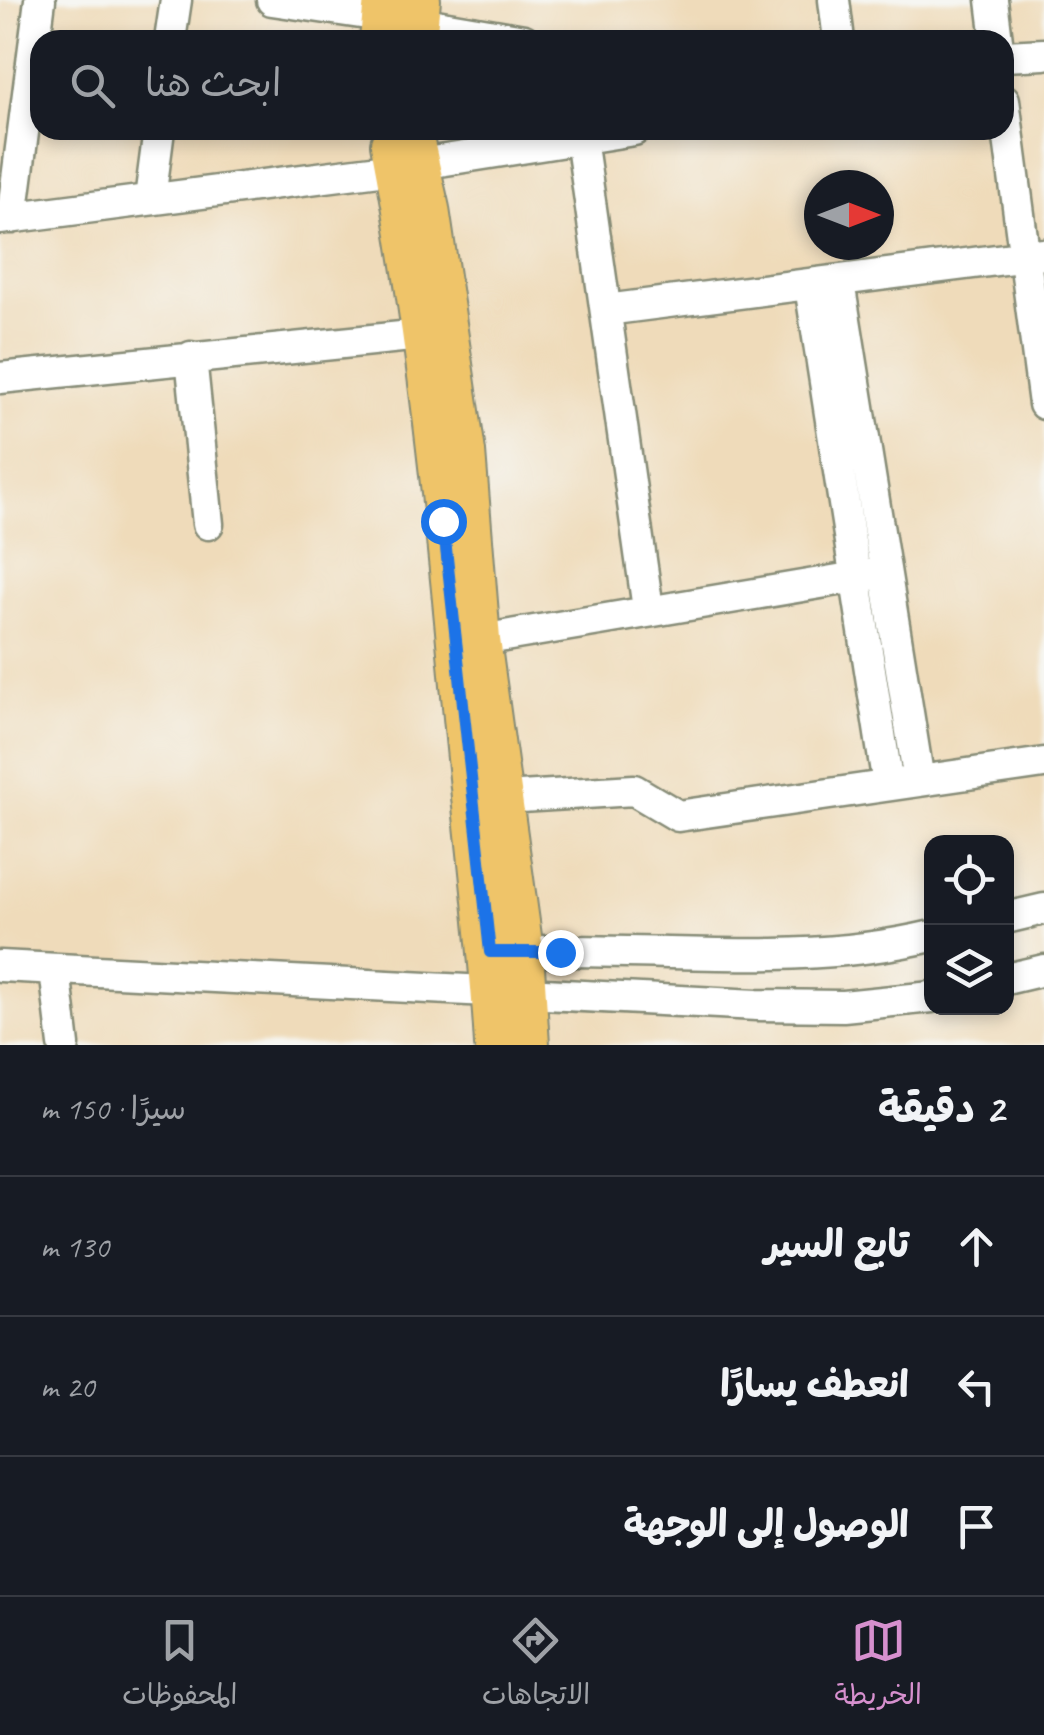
<!DOCTYPE html>
<html lang="ar">
<head>
<meta charset="utf-8">
<style>
	body { margin:0; font-family:Caveat,"Playpen Sans Arabic",sans-serif; background:#242831; color:#f1f3f6; direction:rtl }
	.controls { position:absolute; right:30px; bottom:30px; display:grid; overflow:hidden; border-radius:20px; box-shadow:0 5px 15px #0003 }
	.controls button { width:90px; height:90px; display:grid; place-items:center; padding:0; border:0; border-bottom:2px solid #363941; background:#171b24; color:#f1f3f6; font:50px sans-serif }
	.compass { position:absolute; left:804px; top:170px; width:90px; height:90px; border-radius:50%; background:#171b24; box-shadow:0 5px 15px #0003; rotate:90deg }
	.stop { position:absolute; width:30px; height:30px; margin:-22px; border:8px solid #1a73e8; border-radius:50%; background:#fff }
	.stop.end { background:#1a73e8; border-color:#fff; box-shadow:0 2px 10px #0008 }
	.list { margin:0; padding:0; list-style:none }
	h2 { display:flex; justify-content:space-between; align-items:center; height:130px; margin:0; padding:0 40px; font-size:42px }
	h2 small { font-size:32px; font-weight:400; color:#9ea1a6 }
	.list li { display:grid; grid-template-columns:65px 1fr auto; gap:30px; align-items:center; box-sizing:border-box; height:140px; padding:0 40px; border-top:2px solid #363941 }
	.list b { display:block; font-size:38px; white-space:nowrap }
	.list em { font-size:32px; font-style:normal; color:#9ea1a6 }
	.icon { flex:none; width:55px; height:55px; fill:none; stroke:currentColor; stroke-width:2; stroke-linecap:round; stroke-linejoin:round }
	.map { position:relative; flex:none; width:1044px; height:1045px; overflow:hidden; direction:ltr }
	.search { position:absolute; background:#171b24; box-shadow:0 5px 15px #0003; left:30px; right:30px; top:30px; height:110px; display:flex; align-items:center; gap:25px; box-sizing:border-box; padding:0 35px; border-radius:30px; color:#9ea1a6; font-size:38px }
	.sheet { height:550px; background:#171b24 }
	nav { display:flex; justify-content:space-around; align-items:center; box-sizing:border-box; height:140px; border-top:2px solid #363941; background:#171b24; font-size:28px; color:#9ea1a6 }
	nav a { display:grid; justify-items:center; gap:5px }
	nav .on { color:#d690ce }
	.map>svg:first-child { display:block }
	.lines { fill:none; stroke-linecap:round; stroke-linejoin:round }
	.minor-casing { stroke:#878c77; stroke-width:35 }
	.major-casing { stroke:#878c77; stroke-width:42 }
	.minor { stroke:#fff; stroke-width:30 }
	.major { stroke:#efc469; stroke-width:38 }
	.route { stroke:#1a73e8; stroke-width:12 }
</style>
</head>
<body>
<div class="map">
<svg width="1044" height="1045" viewBox="0 0 1044 1045">
	<rect width="100%" height="100%" fill="#f6f6f2"/>
	<filter id="ink" filterUnits="userSpaceOnUse"><feTurbulence type="fractalNoise" baseFrequency=".01" numOctaves="2"/><feDisplacementMap in="SourceGraphic" scale="20" xChannelSelector="R" yChannelSelector="G"/><feConvolveMatrix kernelMatrix="1 2 1 2 8 2 1 2 1" color-interpolation-filters="sRGB"/></filter>
	<filter id="wash" filterUnits="userSpaceOnUse"><feTurbulence type="fractalNoise" baseFrequency=".0048" numOctaves="4" result="noise"/><feDisplacementMap in="SourceGraphic" scale="40" xChannelSelector="R" yChannelSelector="G"/><feGaussianBlur stdDeviation="2.25" result="paint"/><feColorMatrix in="noise" values="0 0 0 0 0 0 0 0 0 0 0 0 0 0 0 0 0 1.4 0 .05"/><feComposite in="paint" operator="in"/></filter>
	<g filter="url(#wash)">
		<rect width="100%" height="100%" fill="#efdbba"/>
	</g>
	<g filter="url(#ink)">
		<g class="lines">
			<defs>
				<path id="minor" d="M272 0 381 16
					M834 0 839 40
					M992 0 997 40
					M418 22 524 40
					M170 40 176 0
					M1004 56 1044 54
					M1004 100 1044 404
					M581 138 648 609
					M150 199 159 130
					M12 218 40 0
					M0 219 395 168 634 130
					M839 282 919 781
					M810 286 888 785
					M606 310 1044 254
					M191 357 208 524
					M0 378 421 335
					M481 640 874 574
					M504 798 634 790 678 816 1044 763
					M1006 918 1044 909
					M502 952C646 945 789 970 932 936
					M0 966 757 1005 843 1006 932 997
					M55 970 64 1045
					M1006 979 1044 970"/>
				<path id="major" d="M379 40 383 0
					M417 40 421 0
					M412 130 430 209 466 452 481 640 524 951 530 1045
					M390 144C426 329 445 519 462 706 472 820 488 931 494 1045"/>
			</defs>
			<use href="#minor" class="minor-casing"/>
			<use href="#major" class="major-casing"/>
			<use href="#minor" class="minor"/>
			<use href="#major" class="major"/>
		</g>
	</g>
	<g class="lines" filter="url(#ink)">
		<path class="route" d="M443 521 490 952H560"/>
	</g>
</svg>
<div class="controls">
<button><svg class="icon" aria-label="locate" viewBox="0 0 24 24"><circle cx="12" cy="12" r="6"/><path d="M12 2v4M12 18v4M2 12h4M18 12h4"/></svg></button>
<button><svg class="icon" aria-label="layers" viewBox="0 0 24 24"><path d="M12 4l9 5-9 5-9-5zM3 14l9 5 9-5"/></svg></button>
</div>
<svg class="compass" viewBox="-18 -18 36 36"><path d="M0-13l5 13h-10z" fill="#e53935"/><path d="M0 13l5-13h-10z" fill="#9ea1a6"/></svg>
<div class="stop" style="left:443px;top:521px"></div>
<div class="stop end" style="left:560px;top:952px"></div>
<div class="search"><svg class="icon" aria-label="search" viewBox="0 0 24 24"><circle cx="10" cy="10" r="6"/><path d="M15 15l6 6"/></svg>ابحث هنا</div>
</div>
<section class="sheet">
<h2>2 دقيقة<small>سيرًا · 150 m</small></h2>
<ul class="list">
<li><svg class="icon" aria-label="ahead" viewBox="0 0 24 24"><path d="M12 20V5M6 11l6-6 6 6"/></svg><div><b>تابع السير</b></div><em>130 m</em></li>
<li><svg class="icon" aria-label="left" viewBox="0 0 24 24"><path d="M17 20v-9H6M10 6l-5 5 5 5"/></svg><div><b>انعطف يسارًا</b></div><em>20 m</em></li>
<li><svg class="icon" aria-label="arrive" viewBox="0 0 24 24"><path d="M6 21V4h12l-3 4 3 4H6"/></svg><div><b>الوصول إلى الوجهة</b></div></li>
</ul>
</section>
<nav>
<a class="on"><svg class="icon" aria-label="map" viewBox="0 0 24 24"><path d="M3 6l6-2 6 2 6-2v14l-6 2-6-2-6 2zM9 4v14M15 6v14"/></svg>الخريطة</a>
<a><svg class="icon" aria-label="directions" viewBox="0 0 24 24"><path d="M12 3l9 9-9 9-9-9zM9 14v-3h6M13 9l2 2-2 2"/></svg>الاتجاهات</a>
<a><svg class="icon" aria-label="saved" viewBox="0 0 24 24"><path d="M7 4h10v16l-5-4-5 4z"/></svg>المحفوظات</a>
</nav>
</body>
</html>
